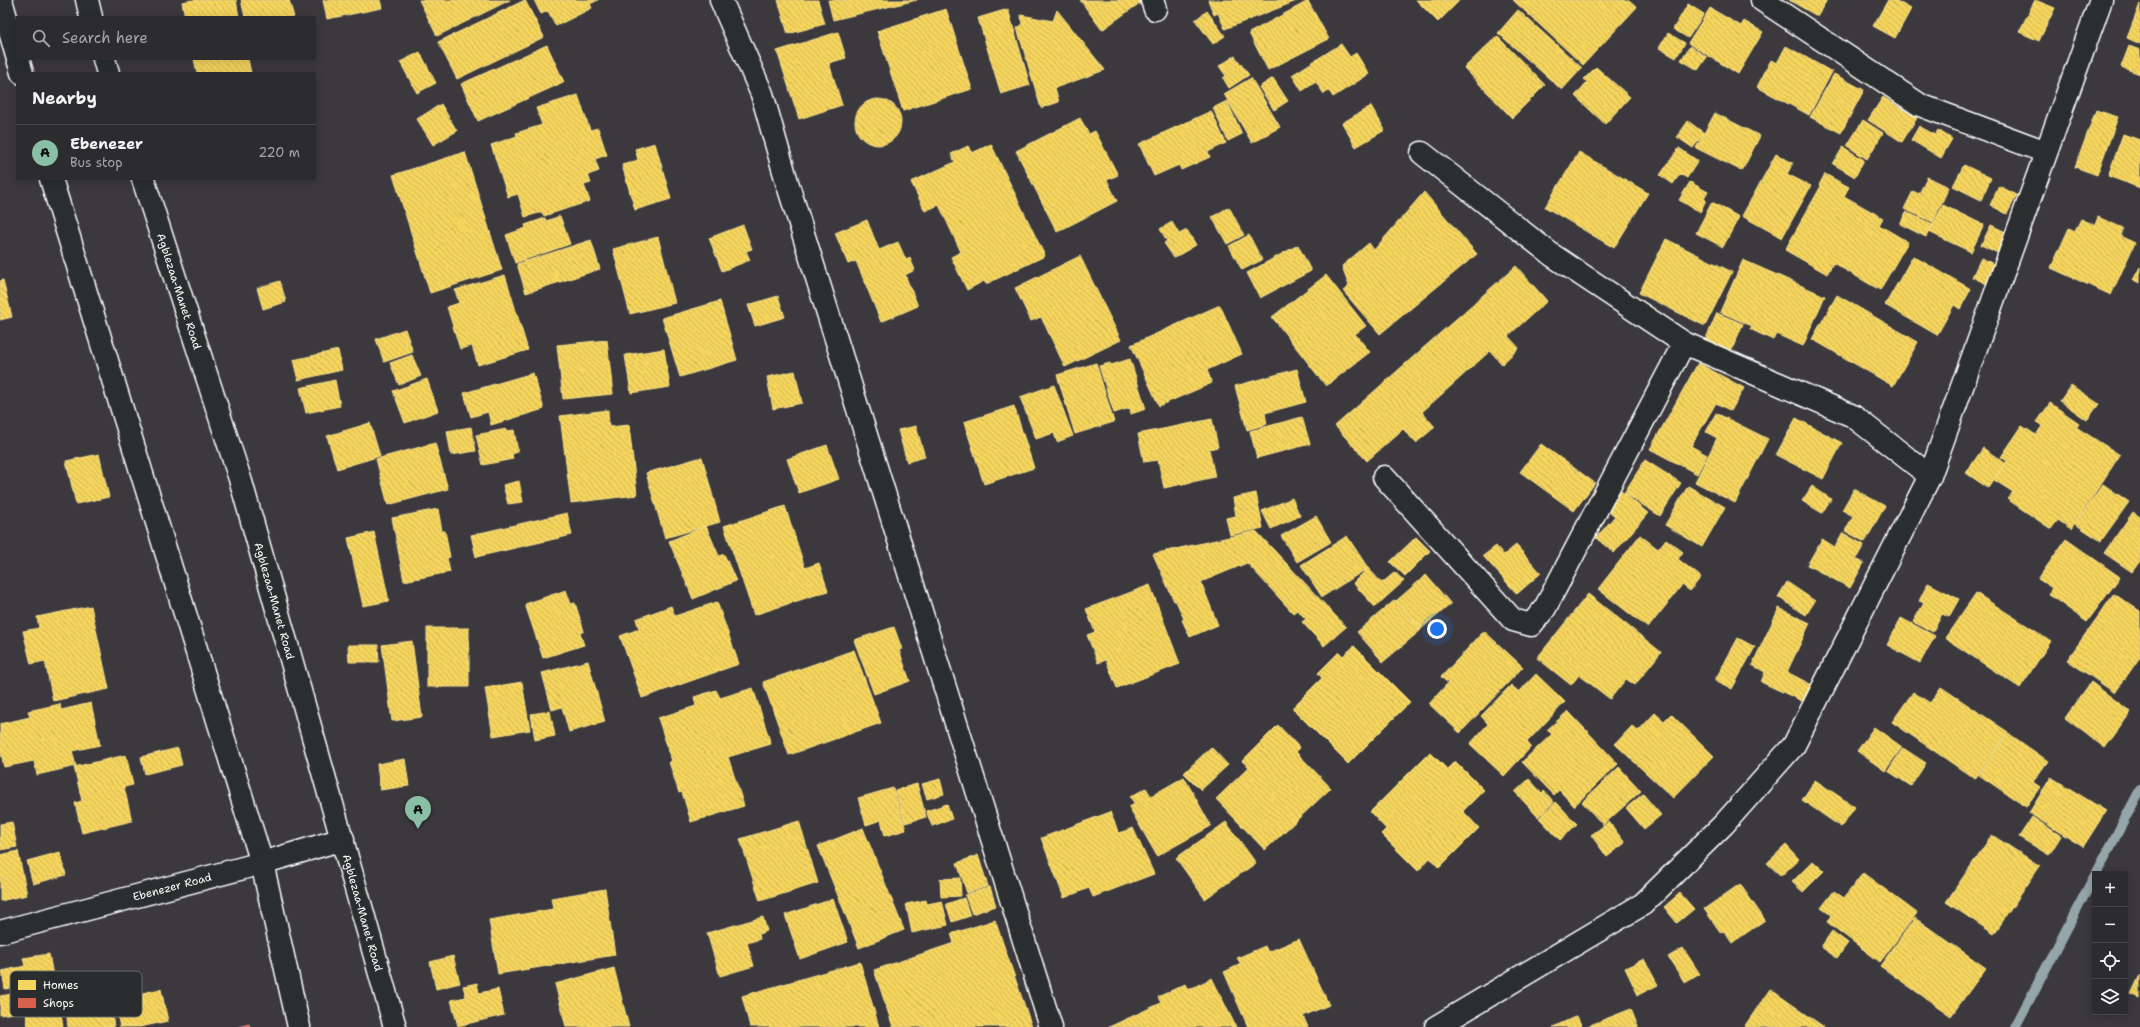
<!DOCTYPE html>
<html lang="en">
<head>
<meta charset="utf-8">
<style>
	body { margin:0; font-family:"Shantell Sans",sans-serif; background:#343336; color:#f1f3f6 }
	.controls { position:absolute; right:12px; bottom:12px; display:grid; overflow:hidden; border-radius:0px; box-shadow:0 2px 10px #0003 }
	.controls button { width:36px; height:36px; display:grid; place-items:center; padding:0; border:0; border-bottom:1px solid #48474a; background:#2c2b2e; color:#f1f3f6; font:20px sans-serif }
	.you { position:absolute; left:1437px; top:629px; width:14px; height:14px; margin:-10px; border:3px solid #fff; border-radius:50%; background:#1a73e8; box-shadow:0 0 0 6px #1a73e833 }
	.badge { display:grid; place-items:center; width:26px; height:26px; border-radius:50%; background:#8abfa5; color:#111; font-size:13px; font-weight:700 }
	.pin { position:absolute; translate:-50% -33px; filter:drop-shadow(0 1px 2px #0008) }
	.pin::after { content:''; position:absolute; top:21px; width:14px; height:12px; background:inherit; clip-path:polygon(0 0,100% 0,50% 100%) }
	.list { margin:0; padding:0; list-style:none }
	h2 { display:flex; justify-content:space-between; align-items:center; height:52px; margin:0; padding:0 16px; font-size:17px }
	h2 small { font-size:13px; font-weight:400; color:#a6a7aa }
	.list li { display:grid; grid-template-columns:26px 1fr auto; gap:12px; align-items:center; box-sizing:border-box; height:56px; padding:0 16px; border-top:1px solid #48474a }
	.list b { display:block; font-size:15px; white-space:nowrap }
	.list p { margin:0; font-size:13px; white-space:nowrap; color:#a6a7aa }
	.list em { font-size:13px; font-style:normal; color:#a6a7aa }
	.icon { flex:none; width:22px; height:22px; fill:none; stroke:currentColor; stroke-width:2; stroke-linecap:round; stroke-linejoin:round }
	.map { position:relative; flex:none; width:2140px; height:1027px; overflow:hidden }
	.search { position:absolute; background:#2c2b2e; box-shadow:0 2px 10px #0003; left:16px; top:16px; width:300px; height:44px; display:flex; align-items:center; gap:10px; box-sizing:border-box; padding:0 14px; border-radius:0px; color:#a6a7aa; font-size:15px }
	.panel { position:absolute; background:#2c2b2e; box-shadow:0 2px 10px #0003; left:16px; top:72px; width:300px; height:108px; border-radius:0px }
	.map>svg:first-child { display:block }
	.homes { fill:url(#homes-back-hatch); stroke:#f9e28d }
	.shops { fill:url(#shops-back-hatch); stroke:#e29082 }
	.lines { fill:none; stroke-linecap:round; stroke-linejoin:round }
	.stream { stroke:#95a6aa; stroke-width:10 }
	.street-casing { stroke:#fff; stroke-width:25 }
	.secondary-casing { stroke:#fff; stroke-width:25 }
	.street { stroke:#2a2d2e; stroke-width:22 }
	.secondary { stroke:#2a2d2e; stroke-width:22 }
	.labels { text-anchor:middle; dominant-baseline:central; stroke-width:4; stroke-linejoin:round; paint-order:stroke }
	.street-label { font-size:11px; fill:#fff; stroke:#2a2d2e }
	.key { fill:#2a2d2e; stroke:#6a6c6d; stroke-width:1 }
	.key-label { font-size:11px; fill:#fff }
</style>
</head>
<body>
<div class="map">
<svg width="2140" height="1027" viewBox="0 0 2140 1027">
	<defs>
		<pattern id="homes-back-hatch" width="6" height="6" patternUnits="userSpaceOnUse"><rect width="6" height="6" fill="#f6d55c"/><path d="M-1 5l2 2M0 0l6 6M5-1l2 2" fill="none" stroke="#ccb358"/></pattern>
		<pattern id="shops-back-hatch" width="6" height="6" patternUnits="userSpaceOnUse"><rect width="6" height="6" fill="#d6604d"/><path d="M-1 5l2 2M0 0l6 6M5-1l2 2" fill="none" stroke="#a6594d"/></pattern>
	</defs>
	<rect width="100%" height="100%" fill="#3b393e"/>
	<filter id="ink" filterUnits="userSpaceOnUse"><feTurbulence type="fractalNoise" baseFrequency=".025" numOctaves="2"/><feDisplacementMap in="SourceGraphic" scale="8" xChannelSelector="R" yChannelSelector="G"/><feConvolveMatrix kernelMatrix="1 2 1 2 8 2 1 2 1" color-interpolation-filters="sRGB"/></filter>
	<g filter="url(#ink)">
		<path class="homes" d="M193 0H236L239 17H185L182 2Z
			M241 0H289L294 17H245Z
			M323 0H380L382 8 327 19Z
			M419 0H510L437 36Z
			M525 0 544 37 457 79 438 42Z
			M534 0H598L590 4 592 8 556 26 548 11 541 14Z
			M778 0H818L825 24 788 34Z
			M828 0H917L833 20Z
			M1080 0H1144L1102 30Z
			M1208 0H1299L1225 29 1218 13 1214 15Z
			M1416 0H1460L1438 22Z
			M1513 0H1629L1637 7 1583 65Z
			M1789 0H1827L1817 16Z
			M1888 0H1895L1911 9 1895 38 1873 26Z
			M2035 0 2055 8 2039 41 2019 32Z
			M1308 1 1329 39 1268 70 1249 33Z
			M1688 4 1704 14 1688 38 1673 29Z
			M2140 4V44L2127 38Z
			M1710 8 1741 26 1744 21 1763 32 1738 74 1688 43Z
			M946 9 972 89 903 111 877 31Z
			M1008 9 1030 85 1001 94 978 18Z
			M1057 10 1105 70 1055 88 1059 102 1041 108 1017 28 1022 25 1021 15 1053 21Z
			M1518 10 1582 68 1562 90 1498 33Z
			M1207 11 1225 36 1213 44 1195 20Z
			M838 32 846 58 829 63 842 105 799 119 777 51Z
			M1668 33 1685 43 1676 58 1659 48Z
			M1497 36 1545 85 1512 118 1464 68Z
			M1341 44 1350 57 1356 53 1369 74 1333 97 1329 91 1324 94 1316 82 1302 91 1292 75Z
			M547 45 564 82 478 121 461 84Z
			M1690 46 1707 57 1698 70 1681 60Z
			M1786 46 1832 72 1809 115 1757 87 1771 60 1777 63Z
			M2129 46 2140 50V74L2121 67Z
			M420 52 436 83 417 93 400 62Z
			M1235 56 1249 75 1229 88 1223 78 1226 76 1219 66Z
			M194 59H248L251 73H197Z
			M1596 67 1630 97 1605 124 1575 96 1587 82 1584 79Z
			M1834 74 1864 90 1841 133 1810 117Z
			M1251 78 1280 127 1252 143 1224 94Z
			M1273 78 1288 101 1274 110 1259 87Z
			M578 95 590 130 598 128 607 155 595 159 599 171 588 175 591 183 584 185 590 201 544 216 542 212 525 217 518 194 508 197 491 145 517 136 516 133 542 125 536 108Z
			M1883 97 1917 118 1902 142 1868 120Z
			M855 122a23 23 0 1 1 46 0a23 23 0 1 1-46 0Z
			M1227 101 1242 134 1228 141 1213 108Z
			M441 104 457 131 433 145 417 119Z
			M1371 106 1385 130 1356 147 1342 123Z
			M2096 110 2118 117 2097 175 2075 167Z
			M1211 111 1226 143 1208 152 1210 157 1181 170 1179 165 1154 176 1139 144Z
			M1715 113 1760 136 1742 171 1696 148Z
			M1080 118 1089 134 1095 131 1118 175 1107 180 1117 201 1057 232 1016 151Z
			M1863 120 1883 133 1867 159 1847 146Z
			M1688 121 1704 133 1693 148 1677 137Z
			M1919 126 1935 135 1938 130 1952 139 1941 158 1911 140Z
			M2123 134 2140 140V188L2108 176Z
			M655 143 671 199 635 210 622 165 638 160 635 149Z
			M991 144 1045 256 986 284 984 281 967 290 951 257 961 252 939 205 925 211 911 182 955 162 951 154 968 146 972 153Z
			M1843 147 1864 160 1855 177 1833 164Z
			M1679 148 1698 161 1687 178 1680 174 1673 184 1660 175Z
			M465 152 502 270 430 293 393 175Z
			M1579 152 1648 193 1614 248 1545 207Z
			M1776 154 1793 163 1787 174 1811 186 1782 238 1742 216Z
			M1964 165 1991 178 1981 200 1953 186Z
			M1825 174 1849 187 1844 196 1883 218 1879 225 1908 242 1880 290 1833 263 1827 274 1785 250 1821 186 1819 185Z
			M1927 177 1949 187 1933 222 1904 209 1913 191 1919 194Z
			M1690 182 1708 192 1704 199 1706 200 1700 212 1679 200Z
			M1999 186 2017 195 2007 214 1990 205Z
			M1424 192 1477 254 1380 334 1343 291 1349 286 1342 266 1369 243 1374 250Z
			M1712 202 1739 217 1723 247 1696 233Z
			M1943 205 1984 225 1971 252 1929 232Z
			M1229 207 1244 235 1227 244 1212 217Z
			M1906 212 1933 224 1926 237 1900 224Z
			M560 216 570 244 515 263 506 235 526 228 525 225 545 218 546 221Z
			M2098 217 2123 228 2120 236 2135 243 2111 295 2051 268 2069 228 2075 231 2081 219 2095 225Z
			M867 220 879 250 898 242 906 260 910 258 915 270 905 275 918 306 881 322 856 261 848 264 835 233Z
			M1172 222 1179 234 1187 230 1196 245 1174 258 1164 243 1167 241 1160 229Z
			M743 225 752 249 746 251 750 260 722 271 709 238Z
			M1991 225 2012 235 2002 255 1981 245Z
			M1249 235 1262 260 1242 270 1229 246Z
			M658 237 675 303 630 314 613 249Z
			M1666 239 1732 272 1705 326 1639 293Z
			M591 240 600 269 526 293 517 264Z
			M1298 245 1311 271 1260 298 1247 273Z
			M1080 256 1121 340 1065 367 1041 317 1031 321 1015 288Z
			M1913 256 1971 289 1960 309 1954 305 1937 335 1885 305Z
			M1981 258 1998 266 1989 285 1972 277Z
			M1743 260 1825 296 1803 346 1776 334 1773 340 1750 329 1752 326 1720 312Z
			M1516 266 1547 301 1508 336 1519 348 1502 364 1490 351 1422 412 1435 427 1416 443 1403 429 1367 461 1335 426Z
			M2140 267V283L2133 280Z
			M505 275 528 350 478 365 472 346 460 349 447 307 459 303 455 290Z
			M1326 275 1366 326 1355 334 1370 352 1326 386 1272 317Z
			M3 280 12 317 0 320V281Z
			M280 281 286 302 263 309 257 288Z
			M1837 295 1918 342 1893 386 1812 339Z
			M778 296 785 317 755 326 748 305Z
			M720 301 737 360 680 377 662 318Z
			M1220 305 1242 354 1207 370 1212 383 1159 406 1131 345Z
			M1717 313 1743 324 1730 354 1704 343Z
			M405 329 413 352 384 362 376 339Z
			M607 340 613 394 563 399 557 345Z
			M664 349 670 387 631 393 625 355Z
			M338 350 342 370 298 380 293 360Z
			M412 355 421 376 399 385 390 363Z
			M1130 359 1146 409 1131 414 1130 408 1114 413 1099 366 1110 363 1111 365Z
			M1096 363 1114 422 1075 434 1057 375Z
			M1698 363 1744 388 1731 411 1716 403 1691 446 1707 455 1697 474 1650 449Z
			M1297 369 1306 402 1265 413 1267 424 1247 430 1235 386Z
			M795 371 802 403 773 409 767 377Z
			M533 373 544 409 491 425 488 412 471 417 464 393Z
			M427 379 438 411 405 423 393 391Z
			M335 380 340 406 306 413 300 388Z
			M1054 385 1073 436 1057 442 1054 433 1036 439 1020 397Z
			M2071 385 2099 404 2087 420 2060 401Z
			M2050 403 2079 423 2076 427 2120 455 2071 529 2058 520 2051 529 2007 499 2013 492 1994 480 2007 461 2001 457 2022 426 2036 435 2042 426 2037 422Z
			M1014 406 1034 468 984 484 964 422Z
			M608 410 609 427 629 425 637 495 571 503 560 416Z
			M1716 413 1768 439 1735 503 1695 482 1717 438 1706 432Z
			M1302 417 1310 444 1257 458 1250 431Z
			M1796 418 1842 443 1823 479 1776 455Z
			M1212 419 1218 447 1209 449 1215 477 1164 488 1158 460 1144 462 1138 434Z
			M370 423 380 456 337 469 327 436Z
			M916 426 925 457 907 462 898 430Z
			M471 427 476 451 451 455 447 431Z
			M506 429 507 431 514 430 518 452 512 454 513 459 483 465 476 435Z
			M435 443 448 489 388 505 376 459Z
			M1541 444 1595 483 1574 511 1520 472Z
			M827 445 839 479 799 493 787 459Z
			M1983 448 2005 463 1988 488 1966 473Z
			M99 454 109 497 76 504 66 461Z
			M702 457 720 522 665 538 646 473Z
			M1645 460 1681 483 1660 516 1624 493Z
			M519 481 523 502 508 504 503 485Z
			M2103 484 2129 502 2101 541 2075 524Z
			M1688 486 1725 507 1702 547 1665 525Z
			M1812 486 1831 499 1822 513 1802 501Z
			M1854 489 1885 506 1865 542 1845 531 1853 516 1842 510Z
			M1621 491 1648 513 1614 553 1596 538 1615 516 1606 509Z
			M1256 493 1263 528 1230 535 1226 518 1236 516 1233 498Z
			M1292 498 1300 516 1271 529 1262 511Z
			M785 506 805 568 819 563 828 591 754 615 724 526Z
			M438 509 442 531H445L450 557 447 558 450 572 404 581 392 518Z
			M2133 512 2140 517V561L2132 572 2104 553Z
			M567 513 572 535 476 557 471 535Z
			M1316 516 1331 542 1297 562 1281 536Z
			M706 526 719 556 724 554 736 581 693 599 669 541Z
			M1256 531 1346 627 1324 646 1302 622 1306 619 1297 610 1293 613 1247 563 1201 582 1218 625 1190 637 1182 620 1184 619 1176 601H1174L1153 554Z
			M374 532 389 601 363 606 348 538Z
			M1843 533 1864 545 1856 559 1864 563 1850 588 1807 565 1822 539 1835 547Z
			M1640 535 1658 549 1666 539 1683 552 1678 559 1701 577 1690 591 1682 585 1648 628 1598 589Z
			M1347 536 1368 568 1322 597 1301 565Z
			M1416 537 1430 551 1405 576 1390 562Z
			M2066 539 2120 577 2087 622 2048 594 2052 588 2038 579Z
			M1516 545 1541 573 1517 594 1483 556 1496 546 1504 555Z
			M1368 568 1382 583 1395 572 1404 581 1375 607 1353 583Z
			M1426 575 1451 604 1421 629 1396 601Z
			M1787 582 1815 601 1806 615 1778 597Z
			M1928 583 1959 599 1949 617 1942 614 1933 632 1913 622 1924 603 1919 601Z
			M1150 585 1180 664 1117 688 1106 660 1098 663 1087 635 1095 632 1086 609Z
			M566 590 571 604 575 603 584 631 580 633 584 645 543 658 525 604Z
			M1976 593 2051 641 2020 688 1945 638Z
			M1588 594 1661 652 1635 685 1626 679 1610 699 1579 675 1571 685 1537 658Z
			M2114 594 2140 611V657L2115 693 2067 660Z
			M1395 600 1421 630 1383 662 1357 632Z
			M717 602 739 664 642 698 620 636 639 629 636 619 671 606 675 616Z
			M91 606 109 689 53 701 45 661 31 664 23 631 39 628 37 617Z
			M1779 608 1810 623 1787 672 1812 685 1804 702 1761 682 1765 672 1752 665Z
			M1901 618 1935 636 1920 663 1887 645Z
			M894 627 902 649 899 650 910 681 874 694 854 640Z
			M427 628H469V687H427Z
			M1484 631 1523 667 1460 733 1429 704 1448 683 1441 677Z
			M1738 638 1755 647 1732 689 1715 680Z
			M412 641 422 717 392 721 382 645Z
			M348 645H378L379 662H349Z
			M1354 646 1410 702 1348 764 1292 708 1322 678 1318 673 1339 652 1343 656Z
			M854 650 881 723 789 755 763 682Z
			M588 661 605 722 569 732 562 707 552 710 542 673Z
			M1536 674 1565 702 1527 742 1531 747 1504 776 1470 744 1488 724 1481 716 1511 685 1519 692Z
			M522 682 530 730 493 736 485 688Z
			M2091 682 2131 712 2105 748 2065 718Z
			M1941 687 2008 732 1975 779 1892 722 1913 692 1930 703Z
			M753 688 771 744 728 757 744 806 691 822 682 792 679 793 669 762 672 761 658 718 696 706 694 697 716 690 720 698Z
			M91 703 100 745 72 751 76 766 37 775 34 761 4 767 0 748V724L30 717 28 711 60 704 61 710Z
			M550 711 555 736 535 740 531 714Z
			M1568 711 1618 764 1574 806 1559 790 1554 795 1522 762 1552 734 1547 730Z
			M1655 713 1664 721 1671 714 1714 756 1673 798 1615 744 1632 726 1638 731Z
			M1278 725 1300 748 1296 752 1331 788 1265 850 1216 799 1249 767 1242 761Z
			M1874 727 1902 747 1885 771 1857 751Z
			M2008 733 2048 761 2033 782 2040 787 2026 807 1979 775Z
			M1211 747 1228 765 1201 790 1184 773Z
			M178 748 182 765 145 774 141 757Z
			M1903 748 1926 763 1911 786 1888 771Z
			M1430 752 1447 769 1455 761 1484 790 1463 811 1479 828 1439 868 1430 858 1418 871 1381 834 1386 829 1370 812Z
			M126 755 133 785 124 787 132 821 82 833 75 803 82 801 74 767Z
			M405 759 409 786 380 790 377 764Z
			M1619 767 1641 791 1603 825 1582 802Z
			M1184 777 1211 826 1157 856 1129 807 1135 804 1130 797 1146 788 1151 796Z
			M2051 777 2106 811 2083 847 2029 813Z
			M940 779 944 794 927 799 922 784Z
			M1529 779 1542 793 1544 791 1554 802 1538 817 1515 792Z
			M1815 780 1855 807 1841 827 1802 800Z
			M917 784 926 817 905 823 895 790Z
			M893 788 906 830 885 836 881 820 866 825 858 798Z
			M1643 794 1661 815 1644 829 1626 808Z
			M1556 802 1577 824 1560 840 1539 818Z
			M947 804 952 819 932 826 926 811Z
			M1110 812 1119 833 1133 828 1154 874 1093 897 1089 888 1064 898 1041 838Z
			M2032 817 2061 836 2049 855 2019 837Z
			M799 821 818 883 760 901 740 839Z
			M12 822 17 847 0 850V824Z
			M1226 822 1256 863 1205 899 1176 858Z
			M1609 822 1625 843 1607 857 1591 835Z
			M863 828 904 930 859 948 818 846Z
			M1992 835 2040 866 1994 934 1946 902Z
			M1786 845 1799 859 1781 876 1767 863Z
			M18 851 27 895 0 901V855Z
			M60 852 66 875 33 884 27 861Z
			M978 855 988 886 967 893 957 863Z
			M1813 861 1824 871 1803 892 1792 882Z
			M1863 873 1917 913 1880 962 1827 922 1831 915 1821 908 1834 891 1844 898Z
			M960 878 961 896 941 897 940 879Z
			M1740 884 1765 920 1732 943 1724 931 1721 933 1704 909Z
			M990 887 996 906 972 914 965 895Z
			M605 889 615 955 498 974 489 920 553 909 551 898Z
			M1680 893 1694 909 1677 923 1664 907Z
			M964 898 970 916 952 922 946 904Z
			M833 899 848 942 800 959 785 915Z
			M926 900 927 904 942 901 948 925 912 933 906 904Z
			M763 917 767 931 759 934 760 939 747 943 754 966 720 976 707 933Z
			M1915 918 1986 968 1951 1016 1880 966Z
			M995 920 1032 1027H893L874 970 954 943 951 934Z
			M1832 931 1848 943 1837 958 1821 947Z
			M1299 939 1329 1005 1303 1016 1308 1027H1248L1224 972 1241 964 1237 958 1265 946 1268 952Z
			M1683 948 1700 974 1685 983 1668 957Z
			M49 954 54 981 5 989 2 971 25 966 23 958Z
			M453 956 460 983 436 989 430 962Z
			M1644 959 1658 985 1638 995 1625 968Z
			M860 962 879 1027H750L742 996Z
			M614 968 629 1027H566L555 984Z
			M2140 975V998L2131 994Z
			M1212 978 1236 1027H1109L1161 1003 1158 997 1185 984 1188 990Z
			M477 983 479 993 498 989 504 1015 458 1026 451 1000 466 997 463 986Z
			M161 989 168 1021 140 1027H120L114 999Z
			M1770 989 1824 1027H1744Z
			M24 992 27 1011 0 1015V996Z
			M110 1000 114 1027H68L66 1007Z
			M60 1007 63 1027H28L26 1013Z
			M1631 1009 1638 1027H1585Z
			M1577 1016 1582 1027H1553Z"/>
		<path class="shops" d="M249 1024 250 1027H238Z"/>
		<g class="lines">
			<path class="stream" d="M2096 874 2140 790
				M2015 1027 2095 875"/>
			<defs>
				<path id="street" d="M721 0 762 94 787 182 1051 1027
					M1152 0 1155 9
					M1762 0 1920 105 2046 152
					M1422 153 1552 255 1684 343 1853 416 1930 476
					M1384 477 1513 620 1531 625 1545 608 1684 343
					M1436 1027 1643 904 1724 824 1794 745 1930 476 2101 0"/>
				<g id="secondary">
					<path d="M1 0 17 56"/>
					<path d="M87 0 91 17"/>
					<path d="M18 59 22 73"/>
					<path d="M104 59 108 73"/>
					<path d="M51 179 262 863 299 1027"/>
					<path id="s1" d="M143 179 241 482 395 1027"/>
					<path id="s2" d="M0 932 262 863 343 839"/>
				</g>
			</defs>
			<use href="#street" class="street-casing"/>
			<use href="#secondary" class="secondary-casing"/>
			<use href="#street" class="street"/>
			<use href="#secondary" class="secondary"/>
		</g>
	</g>
	<g class="labels">
		<g class="street-label">
			<text stroke="none"><textPath href="#s1" startOffset="118">Agblezaa-Manet Road</textPath></text>
			<text stroke="none"><textPath href="#s1" startOffset="442">Agblezaa-Manet Road</textPath></text>
			<text stroke="none"><textPath href="#s2" startOffset="178">Ebenezer Road</textPath></text>
			<text stroke="none"><textPath href="#s1" startOffset="766">Agblezaa-Manet Road</textPath></text>
		</g>
	</g>
	<rect x="10" y="971" width="132" height="46" rx="6" class="key"/>
	<rect x="18" y="980" width="18" height="10" fill="#f6d55c"/>
	<rect x="18" y="998" width="18" height="10" fill="#d6604d"/>
	<g class="key-label">
		<text x="43" y="989">Homes</text>
		<text x="43" y="1007">Shops</text>
	</g>
</svg>
<div class="controls">
<button>+</button>
<button>−</button>
<button><svg class="icon" aria-label="locate" viewBox="0 0 24 24"><circle cx="12" cy="12" r="6"/><path d="M12 2v4M12 18v4M2 12h4M18 12h4"/></svg></button>
<button><svg class="icon" aria-label="layers" viewBox="0 0 24 24"><path d="M12 4l9 5-9 5-9-5zM3 14l9 5 9-5"/></svg></button>
</div>
<div class="you"></div>
<div class="pin badge" style="left:418px;top:829px">A</div>
<div class="search"><svg class="icon" aria-label="search" viewBox="0 0 24 24"><circle cx="10" cy="10" r="6"/><path d="M15 15l6 6"/></svg>Search here</div>
<section class="panel">
<h2>Nearby<small></small></h2>
<ul class="list">
<li><span class="badge">A</span><div><b>Ebenezer</b><p>Bus stop</p></div><em>220 m</em></li>
</ul>
</section>
</div>
</body>
</html>
